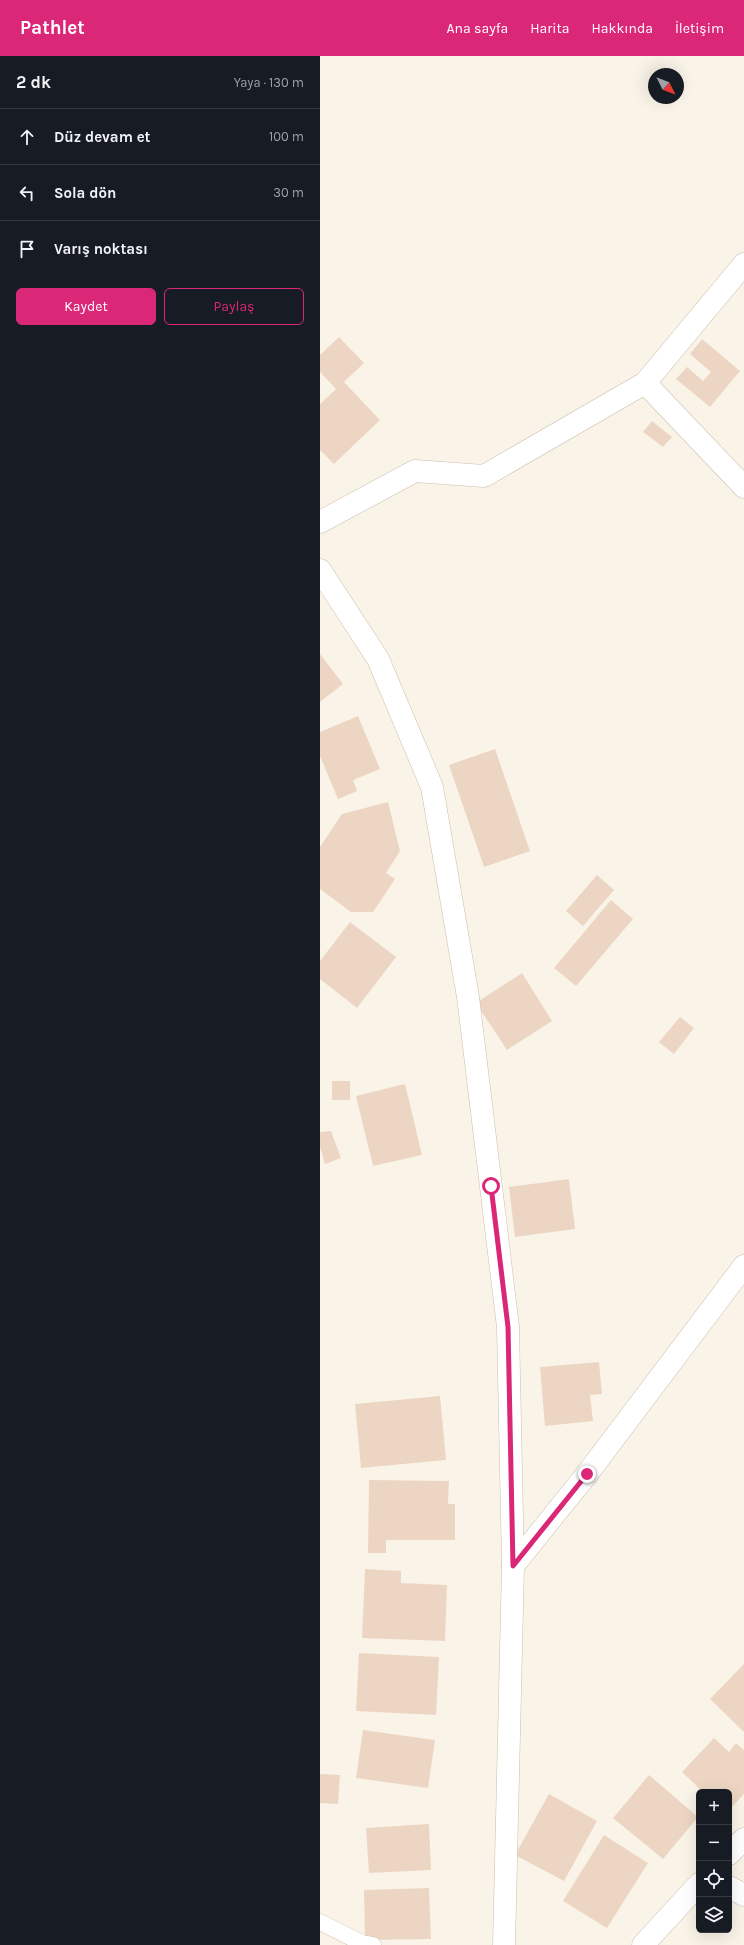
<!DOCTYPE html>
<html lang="tr">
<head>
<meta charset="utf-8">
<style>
	body { margin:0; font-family:Karla,sans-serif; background:#242831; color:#f1f3f6 }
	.controls { position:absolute; right:12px; bottom:12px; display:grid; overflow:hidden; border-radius:6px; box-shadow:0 4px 16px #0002 }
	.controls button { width:36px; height:36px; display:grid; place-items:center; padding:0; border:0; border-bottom:1px solid #363941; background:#171b24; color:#f1f3f6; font:20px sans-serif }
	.compass { position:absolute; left:328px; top:12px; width:36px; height:36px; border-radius:50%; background:#171b24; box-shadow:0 4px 16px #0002; rotate:132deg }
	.stop { position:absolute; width:12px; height:12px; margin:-9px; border:3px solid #db2777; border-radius:50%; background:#fff }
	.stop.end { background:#db2777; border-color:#fff; box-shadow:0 1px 4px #0008 }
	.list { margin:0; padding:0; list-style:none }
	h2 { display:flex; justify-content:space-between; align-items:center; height:52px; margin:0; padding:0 16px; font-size:17px }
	h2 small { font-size:13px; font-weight:400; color:#9ea1a6 }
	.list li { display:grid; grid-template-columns:26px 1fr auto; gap:12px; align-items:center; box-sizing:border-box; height:56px; padding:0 16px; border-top:1px solid #363941 }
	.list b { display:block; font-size:15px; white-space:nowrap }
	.list em { font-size:13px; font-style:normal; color:#9ea1a6 }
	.actions { display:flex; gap:8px; padding:12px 16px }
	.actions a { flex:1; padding:9px 0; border:1px solid #db2777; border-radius:6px; text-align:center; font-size:14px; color:#db2777 }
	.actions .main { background:#db2777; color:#fff }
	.icon { flex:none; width:22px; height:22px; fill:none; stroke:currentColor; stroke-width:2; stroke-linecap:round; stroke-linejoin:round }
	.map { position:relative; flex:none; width:424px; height:1889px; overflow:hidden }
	header { display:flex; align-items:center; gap:24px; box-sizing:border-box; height:56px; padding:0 20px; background:#db2777; color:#fff }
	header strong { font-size:19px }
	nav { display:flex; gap:22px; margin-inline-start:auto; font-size:14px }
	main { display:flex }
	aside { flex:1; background:#171b24 }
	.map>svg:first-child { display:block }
	.building { fill:#ecd6c3 }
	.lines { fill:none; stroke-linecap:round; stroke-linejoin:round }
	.lane-casing { stroke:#cbbdaf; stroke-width:17 }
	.street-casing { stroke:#cbbdaf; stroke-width:23 }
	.secondary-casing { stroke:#cdbead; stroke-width:23 }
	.lane { stroke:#fff; stroke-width:16 }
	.street { stroke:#fff; stroke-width:22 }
	.secondary { stroke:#fff; stroke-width:22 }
	.route { stroke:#db2777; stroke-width:5 }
</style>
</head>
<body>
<header>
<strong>Pathlet</strong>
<nav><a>Ana sayfa</a><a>Harita</a><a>Hakkında</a><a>İletişim</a></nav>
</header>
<main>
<aside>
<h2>2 dk<small>Yaya · 130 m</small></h2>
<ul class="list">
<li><svg class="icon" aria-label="ahead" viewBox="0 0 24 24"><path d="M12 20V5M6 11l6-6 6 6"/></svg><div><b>Düz devam et</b></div><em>100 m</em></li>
<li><svg class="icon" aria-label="left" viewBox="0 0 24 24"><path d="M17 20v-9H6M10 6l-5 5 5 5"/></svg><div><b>Sola dön</b></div><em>30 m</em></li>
<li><svg class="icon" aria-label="arrive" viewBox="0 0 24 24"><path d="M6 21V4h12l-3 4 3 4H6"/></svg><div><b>Varış noktası</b></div></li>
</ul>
<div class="actions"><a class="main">Kaydet</a><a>Paylaş</a></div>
</aside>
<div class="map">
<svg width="424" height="1889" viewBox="0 0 424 1889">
	<rect width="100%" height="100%" fill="#faf4e8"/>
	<path class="building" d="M19 281 44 307 24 326 60 364 14 408 0 394V348L16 333 0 316V299Z
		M382 283 420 315 390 351 356 323 367 311 383 325 391 316 370 298Z
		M332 365 352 381 343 391 323 376Z
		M0 598 23 628 0 646Z
		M38 660 60 713 33 724 37 735 18 743 0 700V676Z
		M175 693 210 795 164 811 129 709Z
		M68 746 80 795 66 817 75 823 53 856H31L0 833V791L22 758Z
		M277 819 294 834 263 870 246 855Z
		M291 844 313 863 256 930 234 912Z
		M30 866 76 901 37 952 0 923V905Z
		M202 917 232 965 187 994 156 947Z
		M360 961 374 972 354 998 339 986Z
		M12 1025H30V1044H12Z
		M85 1028 102 1099 53 1110 36 1040Z
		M11 1075 21 1102 5 1108 0 1091V1076Z
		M249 1123 255 1173 195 1181 189 1131Z
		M279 1306 282 1338 270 1339 273 1365 225 1370 220 1311Z
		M120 1340 126 1404 41 1412 35 1348Z
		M49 1424 129 1425 128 1448H135V1484H66V1497H48Z
		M45 1513 81 1515V1527L127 1529 125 1585 42 1582Z
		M39 1597 119 1601 116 1659 36 1655Z
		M424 1608V1676L390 1643Z
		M43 1674 115 1684 108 1732 36 1722Z
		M394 1682 409 1696 416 1687 424 1694V1738L409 1754V1736H383L362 1716Z
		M0 1718 20 1719 18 1748 0 1747Z
		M329 1719 378 1761 343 1803 293 1762Z
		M229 1738 277 1765 244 1825 195 1799Z
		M109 1768 111 1814 49 1817 46 1772Z
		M284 1779 328 1807 287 1872 243 1845Z
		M109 1832 111 1883 45 1884 44 1834Z"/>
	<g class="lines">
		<defs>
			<path id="lane" d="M0 1866 42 1887 53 1889"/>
			<path id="street" d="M325 327 424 431
				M0 466 95 415 164 420 325 327 424 208
				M193 1510 267 1418 424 1210
				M409 1798 424 1783
				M409 1831 424 1839
				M323 1889 379 1828"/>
			<path id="secondary" d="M0 514 58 603 112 731 148 941 188 1271 193 1510 184 1889"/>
		</defs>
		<use href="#lane" class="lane-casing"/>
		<use href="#street" class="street-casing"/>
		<use href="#secondary" class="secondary-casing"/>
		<use href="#lane" class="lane"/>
		<use href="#street" class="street"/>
		<use href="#secondary" class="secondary"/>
	</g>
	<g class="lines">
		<path class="route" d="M171 1130 188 1271 193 1510 267 1418"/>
	</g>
</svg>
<div class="controls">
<button>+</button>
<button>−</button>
<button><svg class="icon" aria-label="locate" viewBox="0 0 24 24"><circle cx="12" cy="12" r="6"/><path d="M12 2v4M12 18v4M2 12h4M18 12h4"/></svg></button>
<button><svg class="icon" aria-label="layers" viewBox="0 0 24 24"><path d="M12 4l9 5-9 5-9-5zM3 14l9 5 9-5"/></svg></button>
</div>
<svg class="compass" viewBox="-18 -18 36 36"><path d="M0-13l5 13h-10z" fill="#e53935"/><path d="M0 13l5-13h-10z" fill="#9ea1a6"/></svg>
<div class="stop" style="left:171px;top:1130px"></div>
<div class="stop end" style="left:267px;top:1418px"></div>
</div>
</main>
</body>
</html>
